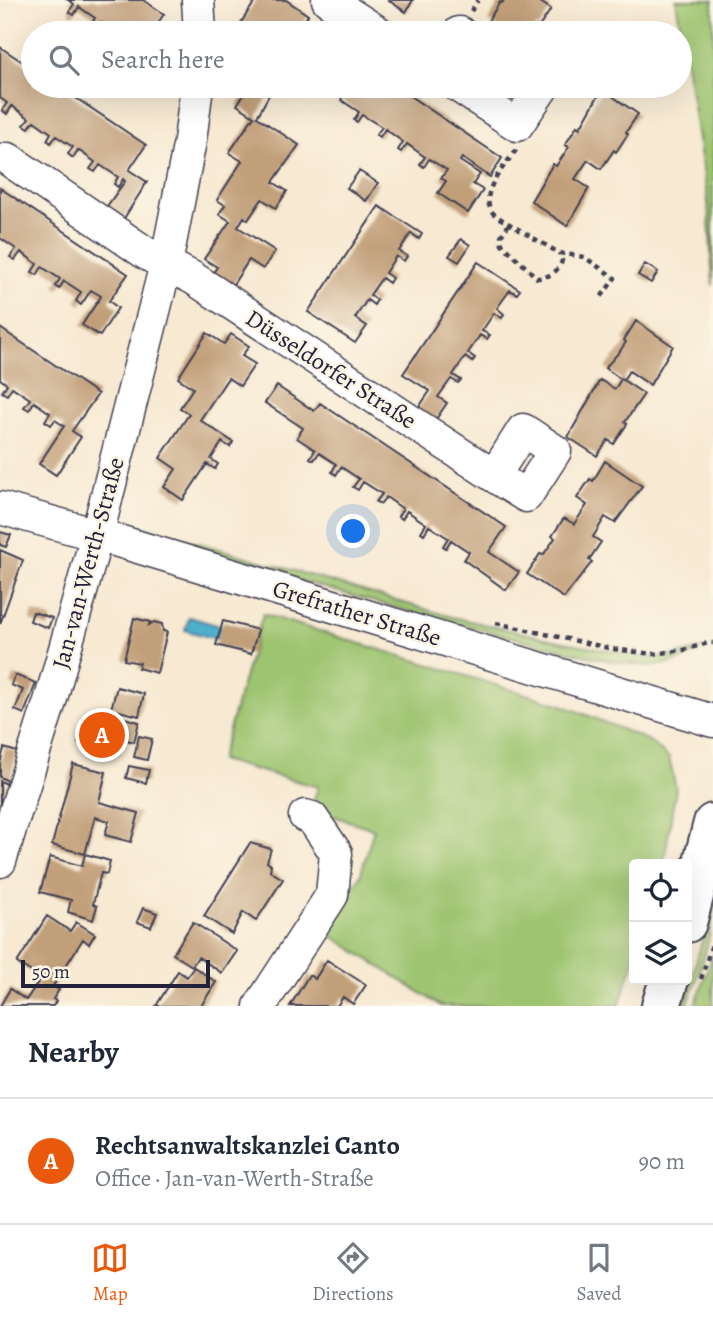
<!DOCTYPE html>
<html lang="en">
<head>
<meta charset="utf-8">
<style>
	body { margin:0; font-family:Alegreya,serif; background:#f6f6f7; color:#1f2937 }
	.controls { position:absolute; right:21px; bottom:21px; display:grid; overflow:hidden; border-radius:7px; box-shadow:0 7px 28px #0002 }
	.controls button { width:63px; height:63px; display:grid; place-items:center; padding:0; border:0; border-bottom:2px solid #e0e1e3; background:#fff; color:#1f2937; font:35px sans-serif }
	.scale { position:absolute; left:21px; bottom:18px; width:189px; box-sizing:border-box; padding-left:7px; border:4px solid #22223b; border-top:0; font-size:19px; line-height:24px; white-space:nowrap; color:#22223b; -webkit-text-stroke:5px #fcf5e5; paint-order:stroke }
	.you { position:absolute; left:354px; top:532px; width:24px; height:24px; margin:-18px; border:5px solid #fff; border-radius:50%; background:#1a73e8; box-shadow:0 0 0 10px #1a73e833 }
	.badge { display:grid; place-items:center; width:46px; height:46px; border-radius:50%; background:#ea580c; color:#fff; font-size:23px; font-weight:700 }
	.pin { position:absolute; translate:-50% -50%; border:4px solid #fff; box-shadow:0 2px 7px #0006 }
	.list { margin:0; padding:0; list-style:none }
	h2 { display:flex; justify-content:space-between; align-items:center; height:91px; margin:0; padding:0 28px; font-size:30px }
	h2 small { font-size:23px; font-weight:400; color:#747a83 }
	.list li { display:grid; grid-template-columns:46px 1fr auto; gap:21px; align-items:center; box-sizing:border-box; height:126px; padding:0 28px; border-top:2px solid #e0e1e3 }
	.list b { display:block; font-size:26px; white-space:nowrap }
	.list p { margin:0; font-size:23px; white-space:nowrap; color:#747a83 }
	.list em { font-size:23px; font-style:normal; color:#747a83 }
	.icon { flex:none; width:38px; height:38px; fill:none; stroke:currentColor; stroke-width:2; stroke-linecap:round; stroke-linejoin:round }
	.map { position:relative; flex:none; width:713px; height:1006px; overflow:hidden }
	.search { position:absolute; background:#fff; box-shadow:0 7px 28px #0002; left:21px; right:21px; top:21px; height:77px; display:flex; align-items:center; gap:18px; box-sizing:border-box; padding:0 24px; border-radius:38px; color:#747a83; font-size:26px }
	.sheet { height:217px; background:#fff }
	nav { display:flex; justify-content:space-around; align-items:center; box-sizing:border-box; height:98px; border-top:2px solid #e0e1e3; background:#fff; font-size:19px; color:#747a83 }
	nav a { display:grid; justify-items:center; gap:4px }
	nav .on { color:#ea580c }
	.map>svg:first-child { display:block }
	.green { fill:#9dc46f; stroke:#607355; stroke-width:2 }
	.water { fill:#4fb0ce; stroke:#386984; stroke-width:2 }
	.building { fill:#c19f79 }
	.lines { fill:none; stroke-linecap:round; stroke-linejoin:round }
	.minor-casing { stroke:#424052; stroke-width:35 }
	.major-casing { stroke:#424052; stroke-width:42 }
	.path { stroke:#424052; stroke-width:4.5; stroke-dasharray:5 5; stroke-linecap:butt }
	.minor { stroke:#fff; stroke-width:32 }
	.major { stroke:#fff; stroke-width:38 }
	.labels { text-anchor:middle; dominant-baseline:central; stroke-width:5; stroke-linejoin:round; paint-order:stroke }
	.street-label { font-size:24px; fill:#22223b; stroke:#fcf5e5 }
</style>
</head>
<body>
<div class="map">
<svg width="713" height="1006" viewBox="0 0 713 1006">
	<rect width="100%" height="100%" fill="#fcf5e5"/>
	<filter id="ink" filterUnits="userSpaceOnUse"><feTurbulence type="fractalNoise" baseFrequency=".0143" numOctaves="2"/><feDisplacementMap in="SourceGraphic" scale="14" xChannelSelector="R" yChannelSelector="G"/><feConvolveMatrix kernelMatrix="1 2 1 2 8 2 1 2 1" color-interpolation-filters="sRGB"/></filter>
	<filter id="wash" filterUnits="userSpaceOnUse"><feTurbulence type="fractalNoise" baseFrequency=".00686" numOctaves="4" result="noise"/><feDisplacementMap in="SourceGraphic" scale="28" xChannelSelector="R" yChannelSelector="G"/><feGaussianBlur stdDeviation="1.57" result="paint"/><feColorMatrix in="noise" values="0 0 0 0 0 0 0 0 0 0 0 0 0 0 0 0 0 1.4 0 .05"/><feComposite in="paint" operator="in"/></filter>
	<g filter="url(#wash)">
		<rect width="100%" height="100%" fill="#f7e9d2"/>
		<path class="green" d="M676 0H713V286L708 201Z
			M144 527 452 617 564 642 647 657H667L701 649C683 661 663 668 641 665 599 661 556 648 516 638 389 609 265 570 141 534Z
			M263 614 562 705 648 740 669 758 676 788 664 861V864H634V961L619 1006H441L324 931 360 876 374 829 311 809 318 787 220 760Z
			M713 904C713 938 699 973 687 1006H683Z
			M713 954V1006H695Z"/>
		<path class="water" d="M189 617 220 626 216 639 185 630Z"/>
		<g id="blocks">
			<path class="building" d="M68 0H143L164 14 151 33H118L100 22 95 30 90 26 95 18 79 7 74 15 69 12 74 4Z
				M256 0H286L308 15 297 32 284 23 277 33H254L240 24Z
				M388 0H413L406 12Z
				M504 0H537L551 9 539 27 536 26 532 33H506L488 21 500 2 502 3Z
				M0 47 33 69V86H58L146 145 129 170 147 182 123 220 105 209 125 181 123 179 118 187 114 184 118 177 100 165 95 172 90 169 95 162 78 150 73 158 68 154 73 147 56 136 51 143 47 140 51 133 34 121 29 128 24 125 29 118 12 106 7 114 2 110 7 103 0 98Z
				M249 86H274L257 117 299 145 273 182 287 191 276 208 262 199 248 220 244 217 238 227 275 251 263 269 249 260 230 289 211 276 217 267 204 259 230 221 219 214 225 205 217 200 242 161 229 153 254 116 237 105Z
				M333 86H395L502 158 490 177 462 158 460 161 480 174 473 184 483 190 468 213 438 193 446 181 441 178 447 170 429 159 424 167 420 164 425 157 407 144 401 152 398 150 403 142 385 129 380 137 376 135 382 127 362 115 357 122 354 120 359 112 341 100 345 93Z
				M602 89 638 114 626 132 628 134 616 152 614 150 601 169 588 160 575 179 589 188 567 226 531 201 553 164 556 166 569 147 565 145 577 126 580 128Z
				M359 171 378 183 366 201 347 188Z
				M0 188 128 274 109 301 118 308 100 336 82 325 101 296 91 290 81 305 76 301 81 292 64 281 59 289 55 286 60 279 42 267 37 275 32 272 37 264 21 252 15 260 10 257 16 249 0 238Z
				M379 206 422 234 419 239 411 233 399 251 407 256 404 261 396 256 385 273 392 278 389 283 382 278 370 295 377 300 374 305 367 300 355 318 367 326 355 343 308 312Z
				M461 239 470 245 459 262 449 256Z
				M478 262 520 290 517 294 510 290 497 308 504 314 502 318 494 313 482 331 490 335 487 339 480 335 468 353 475 358 472 362 465 357 453 375 461 380 458 383 451 379 438 397 447 403 434 422 417 410 430 391 403 374Z
				M645 264 658 272 651 283 638 275Z
				M636 321 673 346 650 385 629 371 623 380 644 394 625 422 627 424 614 444 608 440 597 456 568 437 600 380 615 389 621 379 605 368 620 351 626 342 624 340Z
				M0 328 98 394 72 431 81 437 56 475 39 464 64 426 55 420 51 425 45 421 50 413 34 402 29 410 24 407 30 399 12 387 7 395 2 392 7 384 0 379Z
				M207 333 224 344 231 334 249 346 242 356 255 364 240 386 228 378 200 420 233 442 230 447 222 442 211 459 218 464 215 469 207 464 183 500 164 487 176 469 160 458 189 414 180 408 193 388 178 378Z
				M277 386 314 411 320 403 506 527 489 552 519 572 506 590 464 560 469 552 451 540 446 548 443 546 448 538 429 526 424 534 421 532 426 524 407 511 402 519 398 516 403 509 386 497 380 504 376 502 382 494 363 482 358 490 353 487 359 479 341 467 336 475 332 472 336 464 319 453 314 460 310 458 315 450 297 438 303 428 265 403Z
				M605 461 642 486 615 523 605 517 593 537 601 542 589 560 592 562 564 598 527 574 540 554 543 555 549 547 555 538 552 536 564 518 574 524 587 505 577 498 590 479 593 481Z
				M0 532 11 535 6 547 0 545Z
				M0 550 23 560 0 624Z
				M33 612 52 618 48 628 30 621Z
				M134 618 150 622 149 625 154 622 162 624 163 631 167 632 157 673 138 668 140 663 124 660Z
				M223 621 258 630 251 654 216 645Z
				M15 675 36 683 24 714 15 710 23 690 11 685Z
				M117 687 144 694 139 716 111 709Z
				M110 714 139 722 134 742 123 739 119 753 78 743 85 718 108 724Z
				M139 736 152 739 147 760 134 757Z
				M4 748 17 752 10 782 0 777V764Z
				M73 764 106 772 99 802 139 813 131 842 105 835 109 821 95 817 85 854 52 845Z
				M129 766 149 770 146 783 126 778Z
				M0 781 14 787 0 808Z
				M250 843 271 849 267 862 271 865 270 871 283 879 256 921 243 912 232 934 204 916Z
				M85 854 110 861 107 874 101 873 93 904 97 906 93 920 68 912 71 900 40 892 50 857 82 866Z
				M143 908 157 913 151 927 137 922Z
				M47 916 70 931 76 922 95 934 89 944 83 939 53 986 59 990 53 999 56 1001 53 1006H0L10 989 26 1000 41 978 17 963Z
				M193 922 237 951 222 973 198 957 192 966 173 954Z
				M327 960 366 985 353 1004 343 997 337 1006H290L309 975 315 979Z
				M194 967 216 982 201 1006H156L178 971 187 977Z"/>
		</g>
	</g>
	<g filter="url(#ink)">
		<use href="#blocks" fill-opacity="0" stroke="#424052" stroke-width="2"/>
		<g class="lines">
			<defs>
				<path id="minor" d="M198 0 200 33
					M328 0 379 33
					M459 33H460
					M458 86 517 125 542 88 539 86
					M8 159 147 254 193 278 494 476 526 496 555 451 523 430 494 476
					M0 508 115 540 713 721
					M0 861 52 695 97 535 166 264 190 141 197 86
					M260 1006 332 895 336 853 312 818 305 816"/>
				<path id="major" d="M687 923 713 823
					M661 1006 669 980"/>
			</defs>
			<use href="#minor" class="minor-casing"/>
			<use href="#major" class="major-casing"/>
			<path class="path" d="M471 11 478 0
				M516 150C504 168 474 196 496 216L559 253 584 257 615 278 599 300
				M509 224 501 236 502 244 537 278C548 278 560 271 562 260L559 253
				M496 623 613 649 653 654 684 650 708 643H713
				M701 979 712 944"/>
			<use href="#minor" class="minor"/>
			<use href="#major" class="major"/>
		</g>
	</g>
	<g class="labels">
		<g class="street-label">
			<text transform="translate(331 369) rotate(33)">Düsseldorfer Straße</text>
			<text transform="translate(88 563) rotate(-75)">Jan-van-Werth-Straße</text>
			<text transform="translate(357 613) rotate(17)">Grefrather Straße</text>
		</g>
	</g>
</svg>
<div class="controls">
<button><svg class="icon" aria-label="locate" viewBox="0 0 24 24"><circle cx="12" cy="12" r="6"/><path d="M12 2v4M12 18v4M2 12h4M18 12h4"/></svg></button>
<button><svg class="icon" aria-label="layers" viewBox="0 0 24 24"><path d="M12 4l9 5-9 5-9-5zM3 14l9 5 9-5"/></svg></button>
</div>
<div class="scale">50 m</div>
<div class="you"></div>
<div class="pin badge" style="left:102px;top:735px">A</div>
<div class="search"><svg class="icon" aria-label="search" viewBox="0 0 24 24"><circle cx="10" cy="10" r="6"/><path d="M15 15l6 6"/></svg>Search here</div>
</div>
<section class="sheet">
<h2>Nearby<small></small></h2>
<ul class="list">
<li><span class="badge">A</span><div><b>Rechtsanwaltskanzlei Canto</b><p>Office · Jan-van-Werth-Straße</p></div><em>90 m</em></li>
</ul>
</section>
<nav>
<a class="on"><svg class="icon" aria-label="map" viewBox="0 0 24 24"><path d="M3 6l6-2 6 2 6-2v14l-6 2-6-2-6 2zM9 4v14M15 6v14"/></svg>Map</a>
<a><svg class="icon" aria-label="directions" viewBox="0 0 24 24"><path d="M12 3l9 9-9 9-9-9zM9 14v-3h6M13 9l2 2-2 2"/></svg>Directions</a>
<a><svg class="icon" aria-label="saved" viewBox="0 0 24 24"><path d="M7 4h10v16l-5-4-5 4z"/></svg>Saved</a>
</nav>
</body>
</html>
